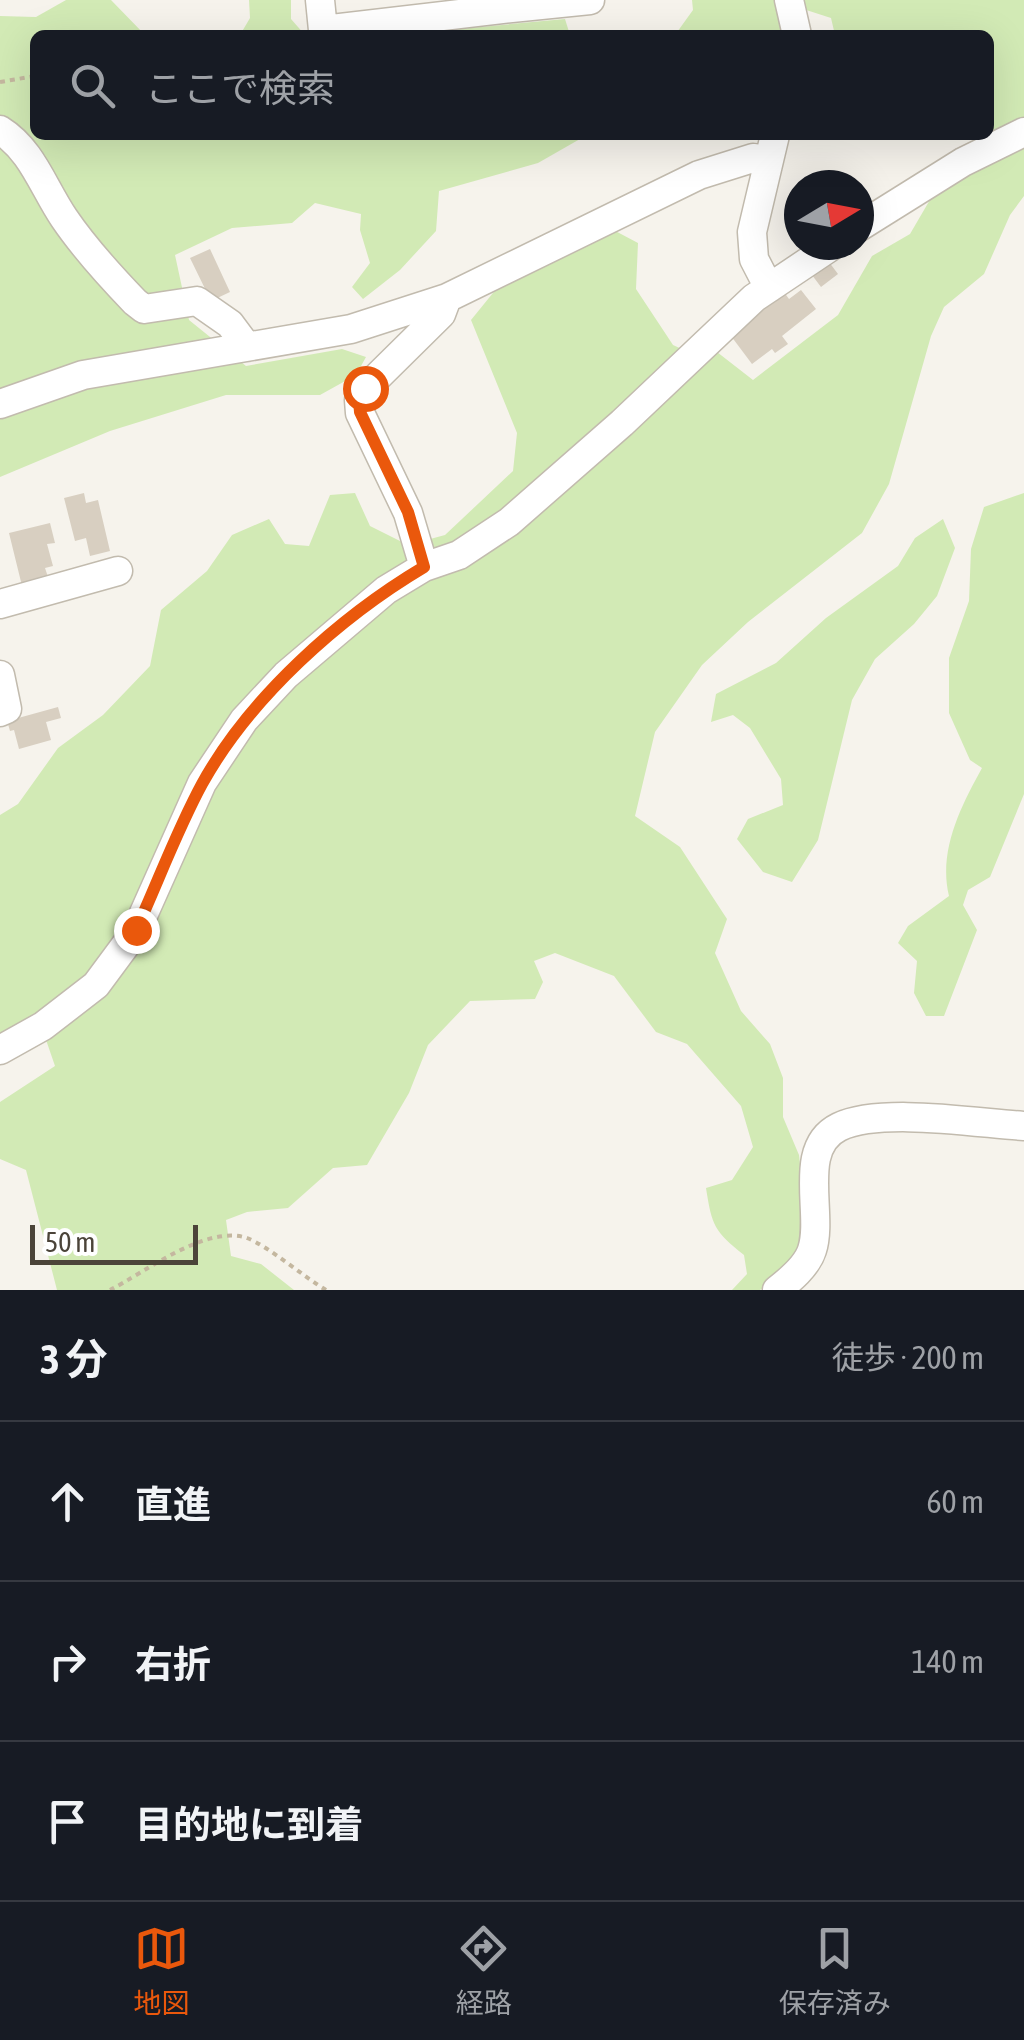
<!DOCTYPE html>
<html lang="ja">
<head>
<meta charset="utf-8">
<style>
	body { margin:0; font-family:"Asap Condensed","Noto Sans JP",sans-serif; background:#20242c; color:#f1f3f6 }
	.compass { position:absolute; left:784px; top:170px; width:90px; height:90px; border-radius:50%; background:#171b24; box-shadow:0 10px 40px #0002; rotate:80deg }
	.scale { position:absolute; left:30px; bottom:25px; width:168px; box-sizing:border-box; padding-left:10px; border:5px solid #4b4439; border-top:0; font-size:28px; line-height:35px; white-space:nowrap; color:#4b4439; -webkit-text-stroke:8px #fff; paint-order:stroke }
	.stop { position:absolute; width:30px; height:30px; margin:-22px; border:8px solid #ea580c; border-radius:50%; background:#fff }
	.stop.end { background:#ea580c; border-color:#fff; box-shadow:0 2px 10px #0008 }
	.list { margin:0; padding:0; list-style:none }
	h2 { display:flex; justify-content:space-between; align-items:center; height:130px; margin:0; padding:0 40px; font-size:42px }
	h2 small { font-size:32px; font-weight:400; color:#9ea1a6 }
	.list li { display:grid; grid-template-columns:65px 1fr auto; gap:30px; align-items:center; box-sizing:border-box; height:160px; padding:0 40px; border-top:2px solid #363941 }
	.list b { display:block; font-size:38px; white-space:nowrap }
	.list em { font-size:32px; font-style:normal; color:#9ea1a6 }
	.icon { flex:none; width:55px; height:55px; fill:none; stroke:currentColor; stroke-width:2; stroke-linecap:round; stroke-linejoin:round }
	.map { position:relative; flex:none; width:1024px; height:1290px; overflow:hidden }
	.search { position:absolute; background:#171b24; box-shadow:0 10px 40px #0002; left:30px; right:30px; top:30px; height:110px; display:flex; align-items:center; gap:25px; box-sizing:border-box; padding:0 35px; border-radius:15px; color:#9ea1a6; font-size:38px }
	.sheet { height:610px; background:#171b24 }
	nav { display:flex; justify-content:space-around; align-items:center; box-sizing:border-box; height:140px; border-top:2px solid #363941; background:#171b24; font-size:28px; color:#9ea1a6 }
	nav a { display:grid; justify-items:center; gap:5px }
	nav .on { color:#ea580c }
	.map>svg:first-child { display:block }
	.green { fill:#d2eab5 }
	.building { fill:#d8cfc1 }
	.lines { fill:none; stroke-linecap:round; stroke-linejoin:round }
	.minor-casing { stroke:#c2bbae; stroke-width:31 }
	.path { stroke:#c4b79f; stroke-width:4; stroke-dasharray:5 5; stroke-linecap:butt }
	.minor { stroke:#fff; stroke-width:28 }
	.route { stroke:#ea580c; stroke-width:12 }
</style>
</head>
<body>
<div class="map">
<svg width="1024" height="1290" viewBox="0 0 1024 1290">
	<rect width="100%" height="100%" fill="#f6f3ec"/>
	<path class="green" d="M66 0H111L145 35H35V135H587L538 163 439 191 436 231 400 270 363 299 352 287 370 263 360 230 361 214 315 203 292 223 232 228 175 255 189 320 246 366 342 349 366 357 356 375 320 395H226L110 431 0 477V16L36 17Z
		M249 0H291V19L305 35H240L250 18Z
		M692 0H1024V121L989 132V35H835L831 18 800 8 779 21 781 35H675L693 10Z
		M565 19 570 35H395Z
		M1024 145V196L1010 215 984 274 944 307 931 336 889 484 862 533 748 622 702 665 655 732 635 816 680 847 727 919 715 953 741 1011 770 1044 783 1078V1117L799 1155 804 1199 801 1247 781 1275 760 1290H732L747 1274 744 1255C714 1231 712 1226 706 1188L732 1180 753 1147 741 1106 687 1044 656 1032 614 976 555 953 534 961 543 982 535 999 470 1001 428 1045 409 1093 367 1165 333 1168 288 1208 247 1212 226 1220 231 1256 261 1264 294 1290H57L26 1170 0 1159V1102L55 1066 44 1034 20 1024 0 1034V815L18 804 58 748 103 715 150 666 161 610 207 571 232 535 269 519 285 544 309 546 330 495 355 493 370 526 408 545 445 535 513 471 517 433 471 320 497 288 604 225 638 243 636 289 673 345 699 357 717 352 753 380 838 315 872 256 910 234 931 198 997 157Z
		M1024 493V794L990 877 968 890 963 905 977 930 944 1016H926L914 993 917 961 898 943 908 926 949 896C938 851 961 806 982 768L970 760 949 713V658L969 601 971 549 984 507Z
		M943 519 955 548 937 596 914 624 875 659 852 700 818 840 792 882 763 872 737 839 748 819 783 805 781 779 750 728 733 715 711 722 716 694 776 663 826 618 898 566 915 538Z"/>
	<path class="building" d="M210 249 230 292 211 301 190 258Z
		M829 262 838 274 821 287 812 275Z
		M781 288 789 299 801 290 816 309 782 336 788 344 775 353 772 349 752 364 731 336Z
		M84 493 86 503 98 500 110 551 90 556 86 538 75 541 64 498Z
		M50 523 55 543 47 544 53 566 45 568 49 580 23 590 9 533Z
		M58 707 61 718 46 722 51 740 19 749 14 730 10 731 8 724 12 723 11 720Z"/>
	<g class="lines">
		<defs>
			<path id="minor" d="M320 0 323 30 502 9
				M502 0V9L590 0
				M789 0 797 35
				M0 130C32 150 43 187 64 218 85 249 109 275 135 302L144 309 197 301 230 324 247 347
				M859 227 963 162 1024 132
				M769 288 754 259 752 232 775 135
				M0 404 83 375 351 329 447 298 699 175 753 158 768 160
				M424 567 408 513 360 413 359 400 365 389 441 314 447 298
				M0 604 118 571
				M0 675 7 709 0 712
				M0 1050 43 1026 96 985 136 931 202 783 244 720 286 675 386 590 424 567 459 555 509 522 622 423 754 298 833 245
				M777 1290C790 1280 807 1266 812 1250 824 1214 796 1148 839 1127 881 1107 977 1123 1024 1126"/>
		</defs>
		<use href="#minor" class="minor-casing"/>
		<path class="path" d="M282 35 298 33
			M0 82 35 76
			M110 1290C144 1273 206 1224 247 1238 268 1246 304 1277 326 1290"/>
		<use href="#minor" class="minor"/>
	</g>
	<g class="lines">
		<path class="route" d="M136 930C158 882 177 830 202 784 250 697 340 617 424 567L408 512 360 412 359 400 365 388"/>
	</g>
</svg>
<svg class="compass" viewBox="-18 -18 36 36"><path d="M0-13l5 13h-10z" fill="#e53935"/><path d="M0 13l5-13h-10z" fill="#9ea1a6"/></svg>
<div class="scale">50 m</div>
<div class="stop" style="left:365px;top:388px"></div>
<div class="stop end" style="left:136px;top:930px"></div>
<div class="search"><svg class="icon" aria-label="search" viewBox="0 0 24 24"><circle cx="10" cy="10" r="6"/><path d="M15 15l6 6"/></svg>ここで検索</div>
</div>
<section class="sheet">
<h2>3 分<small>徒歩 · 200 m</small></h2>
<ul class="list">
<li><svg class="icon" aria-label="ahead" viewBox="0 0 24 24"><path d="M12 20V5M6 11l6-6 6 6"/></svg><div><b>直進</b></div><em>60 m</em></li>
<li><svg class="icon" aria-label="right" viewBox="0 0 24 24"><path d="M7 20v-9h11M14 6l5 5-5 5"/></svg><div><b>右折</b></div><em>140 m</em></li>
<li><svg class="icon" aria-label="arrive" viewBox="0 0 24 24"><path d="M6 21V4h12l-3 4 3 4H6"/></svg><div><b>目的地に到着</b></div></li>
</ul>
</section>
<nav>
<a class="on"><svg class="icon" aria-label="map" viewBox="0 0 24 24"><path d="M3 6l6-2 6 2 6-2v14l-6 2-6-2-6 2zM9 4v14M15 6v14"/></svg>地図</a>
<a><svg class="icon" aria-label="directions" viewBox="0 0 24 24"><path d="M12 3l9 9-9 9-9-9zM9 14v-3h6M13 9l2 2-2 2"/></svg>経路</a>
<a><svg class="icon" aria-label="saved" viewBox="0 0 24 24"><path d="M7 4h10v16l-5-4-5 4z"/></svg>保存済み</a>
</nav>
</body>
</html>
